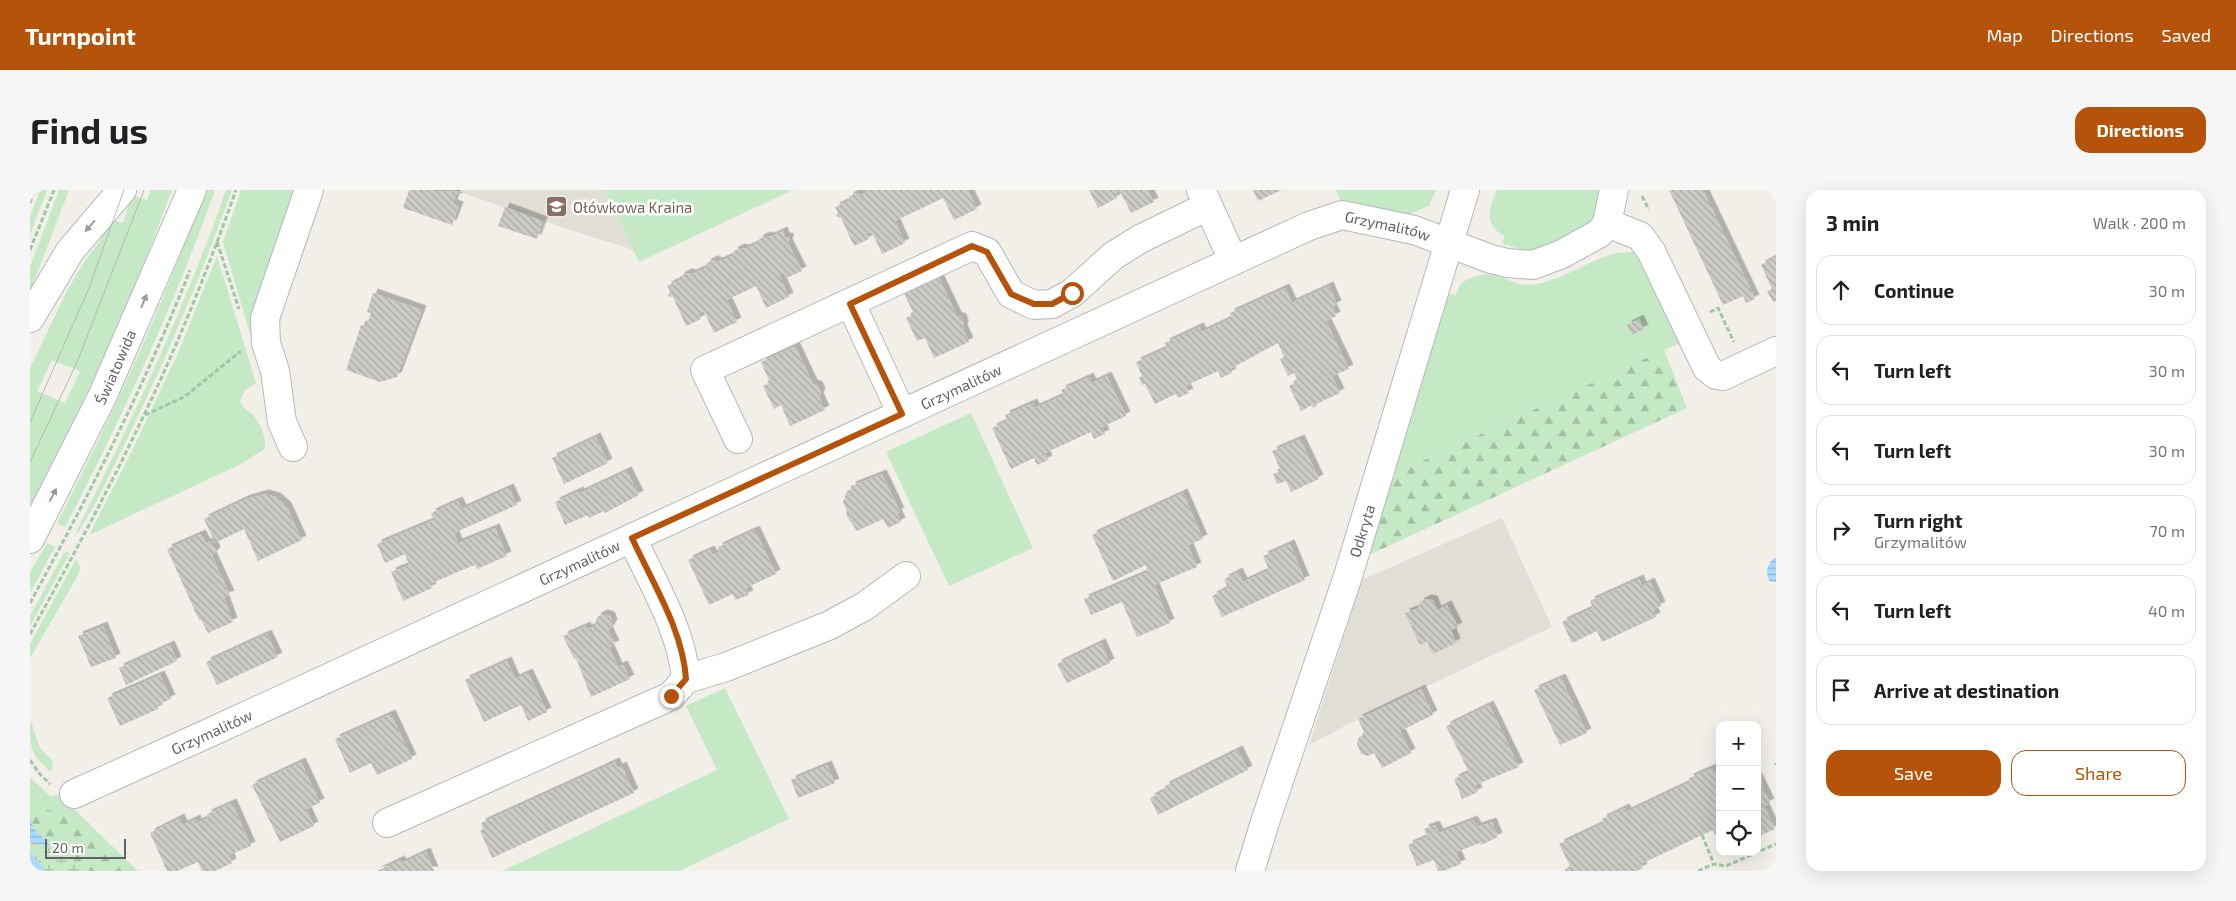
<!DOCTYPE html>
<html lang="en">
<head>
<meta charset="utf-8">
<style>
	body { margin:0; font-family:"Exo 2",sans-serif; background:#f6f6f6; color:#202124 }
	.controls { position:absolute; right:15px; bottom:15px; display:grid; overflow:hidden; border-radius:10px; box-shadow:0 5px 20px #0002 }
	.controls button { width:45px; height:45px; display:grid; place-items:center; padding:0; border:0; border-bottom:1px solid #e0e0e0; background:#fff; color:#202124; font:25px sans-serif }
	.scale { position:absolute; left:15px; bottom:12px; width:81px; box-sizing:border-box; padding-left:5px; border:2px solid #5f6368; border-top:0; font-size:14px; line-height:18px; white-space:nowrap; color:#5f6368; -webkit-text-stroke:4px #fff; paint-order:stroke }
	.stop { position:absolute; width:15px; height:15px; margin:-11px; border:4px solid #b45309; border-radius:50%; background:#fff }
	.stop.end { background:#b45309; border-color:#fff; box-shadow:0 1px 5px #0008 }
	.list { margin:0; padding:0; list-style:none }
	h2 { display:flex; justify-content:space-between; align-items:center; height:65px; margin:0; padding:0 20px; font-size:21px }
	h2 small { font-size:16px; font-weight:400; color:#757577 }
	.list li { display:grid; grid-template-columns:32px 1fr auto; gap:15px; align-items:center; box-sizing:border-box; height:70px; margin:0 10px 10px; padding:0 10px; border:1px solid #e0e0e0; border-radius:15px }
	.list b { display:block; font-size:19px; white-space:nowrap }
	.list p { margin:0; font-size:16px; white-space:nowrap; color:#757577 }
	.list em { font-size:16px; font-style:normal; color:#757577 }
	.actions { display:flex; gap:10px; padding:15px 20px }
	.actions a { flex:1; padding:11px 0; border:1px solid #b45309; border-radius:15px; text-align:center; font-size:18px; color:#b45309 }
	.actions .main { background:#b45309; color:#fff }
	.icon { flex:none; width:28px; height:28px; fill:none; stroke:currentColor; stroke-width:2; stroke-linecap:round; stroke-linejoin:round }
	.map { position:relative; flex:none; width:1746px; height:681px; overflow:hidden; border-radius:15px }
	header { display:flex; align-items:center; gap:30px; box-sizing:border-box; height:70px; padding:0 25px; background:#b45309; color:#fff }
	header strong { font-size:24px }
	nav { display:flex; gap:28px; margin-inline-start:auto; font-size:18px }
	.intro { display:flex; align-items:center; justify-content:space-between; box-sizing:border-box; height:120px; padding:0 30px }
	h1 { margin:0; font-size:35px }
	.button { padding:12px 22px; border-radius:15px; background:#b45309; color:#fff; font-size:18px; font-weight:700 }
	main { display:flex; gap:30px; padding:0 30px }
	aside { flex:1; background:#fff; border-radius:15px; box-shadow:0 5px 20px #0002 }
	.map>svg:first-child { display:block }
	.education { fill:#e1ded6 }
	.green { fill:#c5e8c5; fill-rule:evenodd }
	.forest { fill:url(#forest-firs) }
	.wetland { fill:url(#wetland-marsh) }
	.water { fill:url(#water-rules) }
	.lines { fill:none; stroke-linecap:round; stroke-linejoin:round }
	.stream { stroke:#aadaff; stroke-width:8 }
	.building { fill:url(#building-back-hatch); filter:url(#shadow) }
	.minor-casing { stroke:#b5b8bc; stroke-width:30 }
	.path { stroke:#9cc7a9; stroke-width:3; stroke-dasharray:5 2.5; stroke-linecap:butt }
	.minor { stroke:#fff; stroke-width:28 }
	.tram { stroke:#b6b7b8; stroke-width:1 }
	.oneway { fill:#979a9d }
	.route { stroke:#b45309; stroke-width:6 }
	.labels { text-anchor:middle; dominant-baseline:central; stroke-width:5; stroke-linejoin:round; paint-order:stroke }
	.education-label { font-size:15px; fill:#785e54; stroke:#fff; text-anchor:start }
	.street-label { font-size:15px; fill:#5f6368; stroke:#fff }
</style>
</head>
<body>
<header>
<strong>Turnpoint</strong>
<nav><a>Map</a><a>Directions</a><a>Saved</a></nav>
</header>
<div class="intro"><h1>Find us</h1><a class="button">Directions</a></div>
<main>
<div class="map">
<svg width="1746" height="681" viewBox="0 0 1746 681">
	<defs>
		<pattern id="forest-firs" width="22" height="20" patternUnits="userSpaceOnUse" patternTransform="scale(1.25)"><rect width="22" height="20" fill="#c5e8c5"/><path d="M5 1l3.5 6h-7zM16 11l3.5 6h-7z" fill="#a3c0a4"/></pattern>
		<pattern id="wetland-marsh" width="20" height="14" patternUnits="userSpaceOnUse" patternTransform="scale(1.25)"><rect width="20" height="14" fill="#c5e8c5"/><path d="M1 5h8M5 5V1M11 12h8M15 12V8" fill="none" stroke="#a3c0a4"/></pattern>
		<pattern id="water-rules" width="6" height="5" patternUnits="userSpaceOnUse" patternTransform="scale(1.25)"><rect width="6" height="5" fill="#aadaff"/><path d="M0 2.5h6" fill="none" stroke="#8eb4d2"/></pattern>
		<pattern id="building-back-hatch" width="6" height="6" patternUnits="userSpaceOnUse" patternTransform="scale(1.25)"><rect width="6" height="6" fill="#cccac5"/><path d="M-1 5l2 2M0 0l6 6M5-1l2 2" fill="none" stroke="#a9a8a4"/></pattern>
		<filter id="shadow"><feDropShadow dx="4.5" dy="-4.5" stdDeviation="0" flood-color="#0004"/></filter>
	</defs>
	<rect width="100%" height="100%" fill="#f1efe8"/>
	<path class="education" d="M425 0H574L603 60 513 31Z
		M1472 328 1522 437 1328 529 1279 555 1332 390Z"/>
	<path class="green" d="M10 0H17L0 45V27Z
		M29 0H39L0 102V77Z
		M121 0H142C102 109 54 214 0 316V178L37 101 54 72 70 51 76 28 93 33 102 5 117 10ZM22 170 50 181 35 213 7 201Z
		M174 0H185C144 116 92 227 35 337L27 333C83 225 134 115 174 0Z
		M196 0H202C165 104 120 205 70 304 64 317 55 330 48 343L46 342C102 230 155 118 196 0Z
		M211 0H265L223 146 220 144 193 52Z
		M574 0H763L609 72Z
		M1306 0H1406L1399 16 1377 25 1310 10Z
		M1467 0H1573L1566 28 1557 36 1509 60 1498 61 1472 54 1475 46C1453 36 1459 17 1467 0Z
		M1609 62 1652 152 1362 285 1418 103 1426 105 1431 93C1470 70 1474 100 1507 94 1535 89 1559 70 1586 63 1593 62 1602 62 1609 62Z
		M187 66 226 193 215 200 210 211C213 219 217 219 223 225 230 233 237 248 235 259L209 275 59 345 102 261 149 161Z
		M941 223 1003 358 919 396 856 262Z
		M17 353 25 357 0 403V383Z
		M35 361 40 363 0 436V426Z
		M46 369 51 378 47 387 0 468V454Z
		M695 498 759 629 649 681H472L687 580 656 516Z
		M0 529 10 558 23 571 21 582C0 564 0 559 0 529Z
		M0 587 20 606 31 605 53 628C32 629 21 617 0 616Z"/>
	<path class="forest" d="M1634 160 1657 218 1339 365 1362 285Z
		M0 616C21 617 32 629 53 628L108 681H0Z"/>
	<path class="wetland" d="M0 652 22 657 59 681H0Z"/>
	<path class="water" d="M1744 368H1746V392L1739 391C1736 381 1736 376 1744 368Z
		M0 628 3 638 22 657 0 652Z"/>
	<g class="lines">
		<path class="stream" d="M0 668 11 681"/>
	</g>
	<path class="building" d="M379 0 433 2 432 4 427 2 423 14 429 16 422 35 373 18Z
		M841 0H938L947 19 924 30 913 8 865 31 875 53 852 64 842 42 836 44 839 49 824 56 811 28 806 26 808 22 805 17 818 11 820 6 826 3 831 5Z
		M1059 0H1118L1124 12 1101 23 1090 1 1085 3 1087 8 1068 18Z
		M1223 0H1252L1228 11Z
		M1639 0H1673L1725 109 1716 113 1713 106 1693 115Z
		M475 17 513 31 507 49 468 36Z
		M753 41 755 47 760 48 758 53 772 81 756 88 754 83 749 85 759 107 736 118 726 96 697 110 707 132 684 143 674 121 668 124 671 129 656 136 643 107 638 106 640 101 637 96 649 90 651 86 657 83 662 84 675 78 677 73 683 70 688 72 702 66 704 61 710 58 715 59 728 53 729 49 736 46 740 47Z
		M1746 67V111L1743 112 1737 101 1742 99 1731 75Z
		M909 88 927 126 932 128 934 135 933 139 939 152 904 168 895 148 887 151 876 128 884 124 874 104Z
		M1299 96 1307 115 1302 117 1306 126 1296 131 1319 179 1302 186 1310 203 1286 214 1287 216 1283 218 1282 215 1271 221 1259 196 1268 191 1264 183 1258 186 1250 169 1254 167 1248 153 1200 179 1202 183 1191 188 1188 181 1155 196 1159 203 1148 208 1146 204 1125 214 1115 194 1112 195 1109 188 1112 186 1106 172 1137 158 1135 153 1169 137 1172 142 1202 128 1200 123 1255 98 1262 113Z
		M343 103 392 120 367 187 350 192 316 180 331 135 336 137 341 123 337 122Z
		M1609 129 1614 139 1602 145 1597 135Z
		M765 156 783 194 788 196 791 202 789 207 795 220 760 236 751 215 744 219 733 196 740 193 731 172Z
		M1077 186 1096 226 1072 237 1075 244 1064 249 1061 242 1015 263 1018 270 1007 275 1004 268 981 279 962 238 977 231 975 225 1003 213 1005 218 1034 205 1031 200 1059 187 1062 193Z
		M566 247 578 273 534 294 522 268Z
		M1270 249 1289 289 1261 302 1256 291 1247 294 1243 284 1251 281 1242 261Z
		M597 281 609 305 575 323 574 321 559 328 558 325 535 335 525 312 549 301 550 303Z
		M852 284 870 322 867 323 871 332 858 338 853 329 827 341 816 325 817 321 813 312 817 301 822 299 821 296Z
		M479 298 487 315 424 343 428 353 465 338 477 366 447 379 445 375 437 378 400 394 402 398 373 411 361 382 379 375 375 364 355 373 347 354 404 330 401 323 428 311 432 319Z
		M1153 303 1173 349 1158 355 1167 377 1124 395 1140 433 1107 447 1092 412 1061 425 1054 409 1118 382 1116 375 1083 391 1062 345Z
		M234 304 246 307 257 317 272 350 228 371 214 339 185 353 174 329 216 309Z
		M725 340 746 384 716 398 719 405 705 410 703 404 679 415 658 370 680 360 683 365 690 362 688 357Z
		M171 344 176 353 181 351 186 361 182 366 200 405 194 407 203 432 178 443 171 430H169L137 359Z
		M1260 354 1275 390 1192 427 1182 406 1198 398 1194 389 1208 382 1213 392 1239 380 1233 366Z
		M1609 389 1612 396 1620 392 1631 416 1623 420 1626 427 1572 452 1567 441 1542 453 1532 432 1563 418 1560 411Z
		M1397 409 1403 410 1407 420 1417 415 1428 437 1421 440 1426 453 1403 464 1397 451 1390 455 1375 423 1388 418 1390 412Z
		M573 424 580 426 583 433 580 439 578 440 585 455 579 457 588 477 593 475 600 489 561 507 546 468 544 469 533 446 556 436 557 439 565 436 567 427Z
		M73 436 86 468 61 477 48 446Z
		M237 444 248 467 187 495 176 472Z
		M1071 453 1080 473 1037 493 1027 474Z
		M140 455 147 471 96 495 89 478Z
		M477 471 485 489 498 483 517 522 498 531 491 515 454 532 435 490Z
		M130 485 141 509 127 515 128 519 90 536 77 508Z
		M1531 488 1557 543 1530 555 1504 500Z
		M1391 499 1403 525 1370 541 1381 563 1352 578 1344 563 1338 566 1331 564 1327 554 1329 547 1335 544 1328 529Z
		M1459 515 1489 577 1445 595 1448 602 1432 609 1424 589 1439 582 1416 536Z
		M361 524 382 569 347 585 341 573 320 583 305 549Z
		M1208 560 1218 580 1128 625 1120 608 1136 600 1135 596Z
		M271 572 290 613 276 619 284 636 250 652 222 595Z
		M585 572 588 578 592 576 604 603 462 668 450 641 453 639 451 633Z
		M797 575 805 593 768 608 761 590Z
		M1682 578 1683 582 1690 579V642L1685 645 1683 640 1672 645 1611 674 1613 678 1607 681H1535V679L1540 676 1529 654 1574 633 1572 629 1595 618 1597 622 1660 592 1659 588Z
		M1727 586 1740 613 1734 616 1745 639 1727 647Z
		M202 613 221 656 199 665 202 673 185 681H172L168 672 147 681H137L120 643 150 628 153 635 166 629 167 633 178 628 177 624Z
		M1443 630 1447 637 1462 632 1468 647 1451 655 1450 653 1426 662 1431 674 1413 681H1408L1404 670 1387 676 1378 655 1397 647 1394 639 1405 635 1409 643Z
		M396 662 404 681H347L370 670 372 673Z"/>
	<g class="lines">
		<defs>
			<g id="minor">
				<path d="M1171 0 1203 70"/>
				<path d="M1577 33 1610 46 1621 61 1677 178 1686 185 1693 186 1746 161"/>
				<path d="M821 114 872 224"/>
				<path d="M0 128 40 61 92 0"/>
				<path d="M708 249 675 180 942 56 957 62 981 104 1004 115 1022 114 1042 103 1083 66 1110 49 1178 16"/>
				<path d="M263 257 252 232 245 181 236 153 235 128 279 0"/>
				<path id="s1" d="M0 349 72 207 162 0"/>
				<path d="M656 489 696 477 800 435 835 416 876 386"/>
				<path id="s2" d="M44 604 181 542 1279 36 1312 25 1384 40 1461 69 1477 73 1503 75 1532 64 1570 43 1577 33 1584 0"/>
				<path d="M357 633 641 506 656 489C652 440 622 392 602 348"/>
				<path id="s3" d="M1220 681 1235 632 1318 386 1435 0"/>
			</g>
		</defs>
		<use href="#minor" class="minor-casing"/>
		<path class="path" d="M1612 6 1619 20
			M0 13 4 0
			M187 52 209 119
			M0 60 24 0
			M1680 122 1688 118 1704 152
			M115 225 154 207 211 161
			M0 413C59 305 115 195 160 80
			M0 444C40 372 79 299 114 225 149 152 179 76 206 0
			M0 570 9 583 20 594
			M1746 573V575
			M1672 645 1684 674
			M1668 681 1684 674 1696 676 1746 654"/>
		<use href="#minor" class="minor"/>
		<path class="tram" d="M0 232 59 98 94 0
			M0 272 48 170 114 0"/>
	</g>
	<defs><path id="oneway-solid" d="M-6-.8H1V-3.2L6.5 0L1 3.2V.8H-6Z" transform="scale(1.25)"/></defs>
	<g class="oneway">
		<use href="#oneway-solid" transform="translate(60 36) rotate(131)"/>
		<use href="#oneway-solid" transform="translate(114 111) rotate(-67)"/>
		<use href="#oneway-solid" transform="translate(23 305) rotate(-62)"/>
	</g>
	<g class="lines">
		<path class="route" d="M641 506 656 489C653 440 622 392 602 348L872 224 820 114 942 56 957 62 981 104 1004 114H1022L1042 103"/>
	</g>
	<defs>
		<symbol id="school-square" viewBox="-11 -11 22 22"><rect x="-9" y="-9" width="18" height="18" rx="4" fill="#8d6e63" stroke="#fff"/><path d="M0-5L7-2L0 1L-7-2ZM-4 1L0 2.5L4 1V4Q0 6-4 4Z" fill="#fff"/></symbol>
	</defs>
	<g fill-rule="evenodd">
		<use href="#school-square" x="514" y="4" width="25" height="25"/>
	</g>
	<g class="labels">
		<g class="education-label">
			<text x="543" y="17">Ołówkowa Kraina</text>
		</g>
		<g class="street-label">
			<text stroke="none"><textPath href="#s2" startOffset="1441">Grzymalitów</textPath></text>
			<text stroke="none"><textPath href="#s1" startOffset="192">Światowida</textPath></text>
			<text stroke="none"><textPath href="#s2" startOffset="976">Grzymalitów</textPath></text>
			<text stroke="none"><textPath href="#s3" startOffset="358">Odkryta</textPath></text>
			<text stroke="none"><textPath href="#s2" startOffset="556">Grzymalitów</textPath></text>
			<text stroke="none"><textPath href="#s2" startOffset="151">Grzymalitów</textPath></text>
		</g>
	</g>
</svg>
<div class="controls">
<button>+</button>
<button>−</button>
<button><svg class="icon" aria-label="locate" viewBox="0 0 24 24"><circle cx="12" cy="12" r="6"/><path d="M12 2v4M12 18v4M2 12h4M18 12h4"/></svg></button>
</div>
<div class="scale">20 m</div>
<div class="stop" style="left:1042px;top:103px"></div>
<div class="stop end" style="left:641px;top:506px"></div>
</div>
<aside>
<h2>3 min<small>Walk · 200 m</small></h2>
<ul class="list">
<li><svg class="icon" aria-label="ahead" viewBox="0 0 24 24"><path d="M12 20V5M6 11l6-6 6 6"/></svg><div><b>Continue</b></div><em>30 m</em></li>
<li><svg class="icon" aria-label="left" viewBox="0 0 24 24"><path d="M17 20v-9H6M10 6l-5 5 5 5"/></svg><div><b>Turn left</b></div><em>30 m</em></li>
<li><svg class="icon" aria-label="left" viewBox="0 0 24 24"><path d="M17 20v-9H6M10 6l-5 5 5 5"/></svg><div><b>Turn left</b></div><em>30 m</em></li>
<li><svg class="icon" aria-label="right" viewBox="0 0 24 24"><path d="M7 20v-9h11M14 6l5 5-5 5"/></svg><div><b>Turn right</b><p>Grzymalitów</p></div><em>70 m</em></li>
<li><svg class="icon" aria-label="left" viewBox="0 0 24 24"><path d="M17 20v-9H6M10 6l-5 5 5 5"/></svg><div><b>Turn left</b></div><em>40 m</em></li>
<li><svg class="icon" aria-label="arrive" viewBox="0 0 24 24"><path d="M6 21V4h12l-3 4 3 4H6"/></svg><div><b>Arrive at destination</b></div></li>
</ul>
<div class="actions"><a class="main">Save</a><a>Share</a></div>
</aside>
</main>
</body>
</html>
